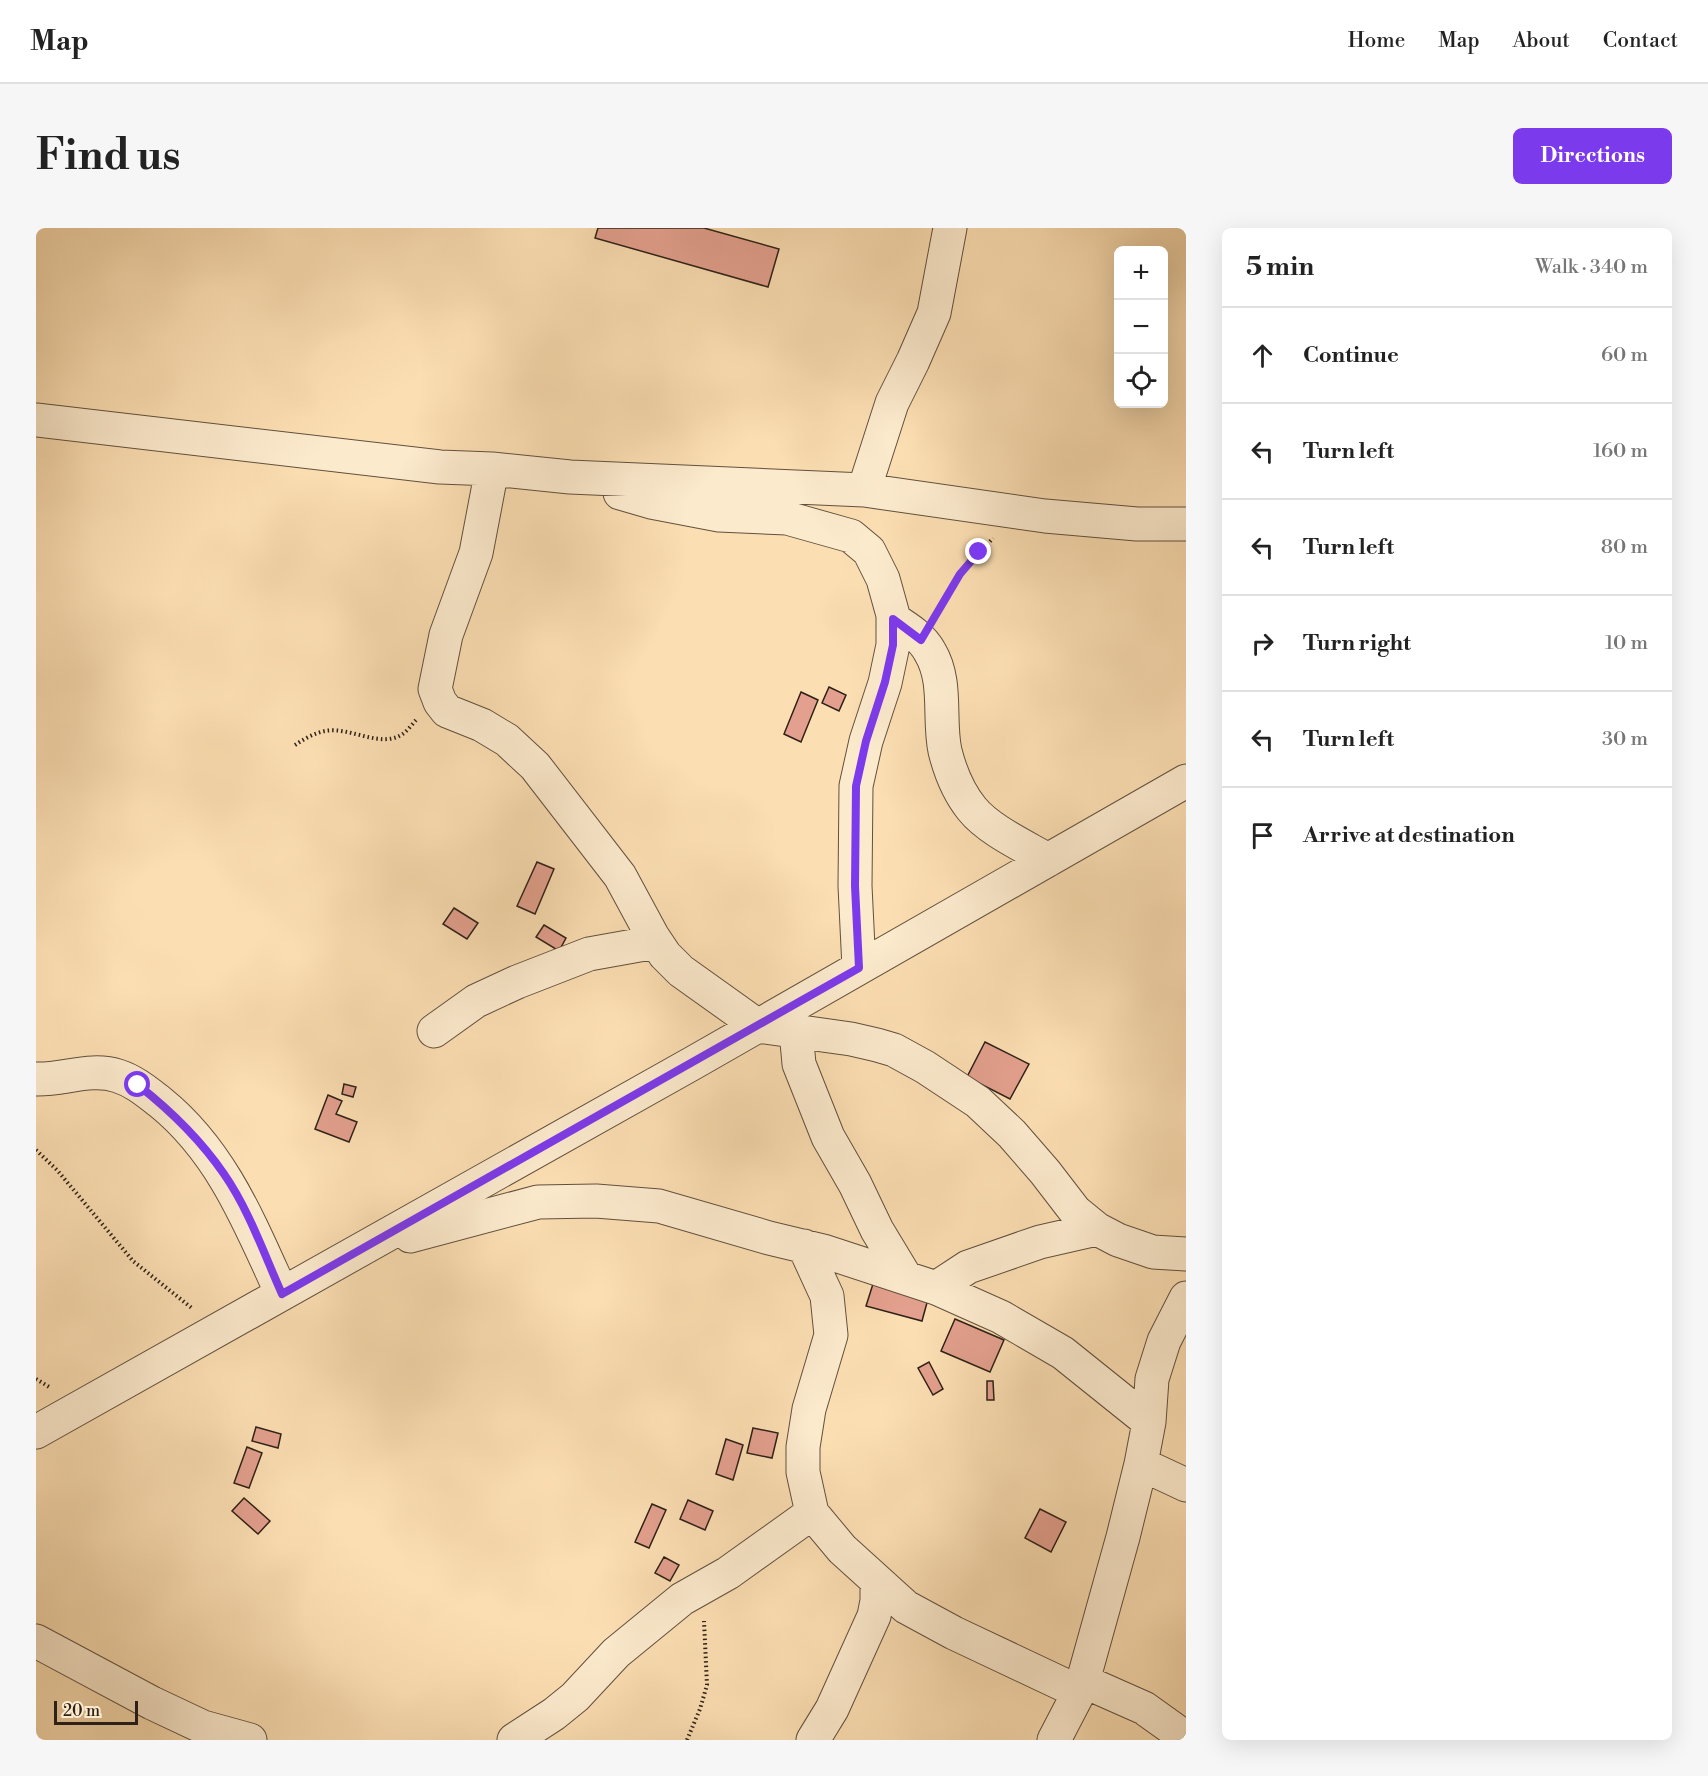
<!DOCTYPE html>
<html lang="en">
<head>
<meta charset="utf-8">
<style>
	body { margin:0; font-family:"Libre Bodoni",serif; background:#f6f6f6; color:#222 }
	.controls { position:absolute; right:18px; top:18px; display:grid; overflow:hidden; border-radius:9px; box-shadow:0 6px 24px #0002 }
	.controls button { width:54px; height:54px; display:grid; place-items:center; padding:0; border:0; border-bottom:2px solid #e0e0e0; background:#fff; color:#222; font:30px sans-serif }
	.scale { position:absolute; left:18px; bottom:15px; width:84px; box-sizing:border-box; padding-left:6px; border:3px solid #2e2117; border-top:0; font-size:16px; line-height:21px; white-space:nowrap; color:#2e2117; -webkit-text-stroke:4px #fceacd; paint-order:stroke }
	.stop { position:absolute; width:18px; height:18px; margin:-14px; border:4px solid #7c3aed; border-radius:50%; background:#fff }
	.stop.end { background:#7c3aed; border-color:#fff; box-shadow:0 2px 6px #0008 }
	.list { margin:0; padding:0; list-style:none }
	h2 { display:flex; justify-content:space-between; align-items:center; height:78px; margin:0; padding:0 24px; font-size:26px }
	h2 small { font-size:20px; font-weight:400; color:#767676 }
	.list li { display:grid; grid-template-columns:39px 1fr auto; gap:18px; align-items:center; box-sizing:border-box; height:96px; padding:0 24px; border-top:2px solid #e0e0e0 }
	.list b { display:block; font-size:22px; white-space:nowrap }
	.list em { font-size:20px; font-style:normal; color:#767676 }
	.icon { flex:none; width:33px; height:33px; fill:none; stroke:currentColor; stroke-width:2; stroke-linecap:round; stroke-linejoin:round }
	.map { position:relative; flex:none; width:1150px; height:1512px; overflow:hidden; border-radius:9px }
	header { display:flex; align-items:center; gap:36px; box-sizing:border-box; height:84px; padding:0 30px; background:#fff; border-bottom:2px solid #e0e0e0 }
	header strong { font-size:28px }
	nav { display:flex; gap:33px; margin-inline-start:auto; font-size:21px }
	.intro { display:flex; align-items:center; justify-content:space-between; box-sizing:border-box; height:144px; padding:0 36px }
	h1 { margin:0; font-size:42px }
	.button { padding:15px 27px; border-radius:9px; background:#7c3aed; color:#fff; font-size:21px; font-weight:700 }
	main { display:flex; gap:36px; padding:0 36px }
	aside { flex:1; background:#fff; border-radius:9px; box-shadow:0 6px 24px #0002 }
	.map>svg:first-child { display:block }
	.building { fill:#e3a08e; stroke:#2e2117; stroke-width:1.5 }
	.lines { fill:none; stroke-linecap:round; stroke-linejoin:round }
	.minor-casing { stroke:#61503e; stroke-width:35 }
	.path { stroke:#2e2117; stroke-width:4; stroke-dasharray:1.5 3; stroke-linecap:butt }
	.minor { stroke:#fceacd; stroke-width:33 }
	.route { stroke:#7c3aed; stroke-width:8 }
</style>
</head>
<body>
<header>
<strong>Map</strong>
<nav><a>Home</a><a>Map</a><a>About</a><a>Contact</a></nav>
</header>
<div class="intro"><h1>Find us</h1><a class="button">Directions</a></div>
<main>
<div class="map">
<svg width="1150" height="1512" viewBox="0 0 1150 1512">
	<rect width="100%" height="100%" fill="#fbdeb2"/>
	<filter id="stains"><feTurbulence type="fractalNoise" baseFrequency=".00333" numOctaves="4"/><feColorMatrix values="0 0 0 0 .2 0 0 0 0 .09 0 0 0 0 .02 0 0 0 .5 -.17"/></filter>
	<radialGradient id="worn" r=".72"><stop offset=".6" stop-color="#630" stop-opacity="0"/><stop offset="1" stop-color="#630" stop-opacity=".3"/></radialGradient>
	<path class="building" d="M562 0H668L743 21 732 59 559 10Z
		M793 459 810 467 803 483 786 475Z
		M765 464 782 472 765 514 748 506Z
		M501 634 518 641 499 686 481 678Z
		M418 680 442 695 431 711 407 696Z
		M508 697 530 710 523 723 500 709Z
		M949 814 993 836 974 871 931 849Z
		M308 856 320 859 317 869 306 866Z
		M292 867 306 873 300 886 321 894 313 914 279 901Z
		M837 1056 892 1071 886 1093 830 1078Z
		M919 1091 968 1112 954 1144 905 1123Z
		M893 1134 907 1161 897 1167 882 1140Z
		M951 1153H957L958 1172H951Z
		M220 1199 245 1206 242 1220 216 1213Z
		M717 1200 742 1205 736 1230 711 1225Z
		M690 1211 707 1217 697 1252 680 1246Z
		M211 1219 226 1225 213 1260 198 1255Z
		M208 1270 234 1293 222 1306 196 1283Z
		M652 1272 677 1283 669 1302 644 1291Z
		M616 1276 630 1282 613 1320 599 1314Z
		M1004 1281 1030 1294 1015 1324 989 1310Z
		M628 1329 643 1337 634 1353 619 1345Z"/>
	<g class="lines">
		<defs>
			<path id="minor" d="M0 192 404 239 456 241 534 249 828 262 1009 288 1101 296H1150
				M456 241 440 325 410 407 399 461 404 474 411 483 446 497 471 512 499 538 584 648 617 709 629 727 645 743 722 798 815 811 841 817 858 822 889 839 942 874 976 906 1009 944 1039 983 1061 1001 1082 1012 1117 1024 1150 1026
				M828 262 856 175 877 133 898 85 914 0
				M584 265 615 274 683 287 751 290 815 308 833 323 847 351 857 387V417L849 455 830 513 820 558 819 658 823 740
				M857 391C871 400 886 409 894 424 912 454 902 491 909 523 914 543 923 565 936 581 953 602 988 618 1012 632
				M398 803 440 773 481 754 553 726 620 714
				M760 803 763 836 792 909 819 956 841 1002 870 1050
				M0 851C27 852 55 839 82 848 98 853 111 864 124 874 186 924 214 996 246 1066
				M374 1008 502 974 560 973 623 978 733 1010 787 1023 900 1060 965 1089 1027 1125 1113 1194
				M768 1018 791 1068 795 1107 773 1181 767 1219V1244L776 1285 806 1321 870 1379 918 1405 1043 1464
				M900 1060 932 1039 1004 1014 1061 1001
				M0 1204 657 835 1150 553
				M1105 1236 1150 1257
				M0 1413 116 1475 167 1499 214 1512
				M1047 1453 1108 1480 1150 1510
				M478 1512 518 1486 539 1469 580 1425 646 1371 692 1345 776 1285
				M777 1512 796 1481 838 1388 841 1373V1353
				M1018 1512 1043 1464 1047 1453 1087 1309 1105 1236 1113 1194 1116 1151 1128 1113 1150 1070"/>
		</defs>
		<use href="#minor" class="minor-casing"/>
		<path class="path" d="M900 385 924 346 957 310
			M259 517C268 511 278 505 289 503 314 498 346 522 368 505 373 501 377 495 381 491
			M0 922 21 942 97 1033 157 1081
			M0 1151 15 1160
			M651 1512 664 1481 671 1457 668 1393"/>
		<use href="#minor" class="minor"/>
	</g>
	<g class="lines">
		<path class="route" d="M102 857C135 883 164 911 188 946 213 982 228 1026 246 1066L823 740 819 658 820 558 830 513 849 454 857 417V391L885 412 924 346 943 324"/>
	</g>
	<rect width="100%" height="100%" filter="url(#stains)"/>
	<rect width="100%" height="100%" fill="url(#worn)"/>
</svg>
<div class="controls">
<button>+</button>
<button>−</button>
<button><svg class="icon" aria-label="locate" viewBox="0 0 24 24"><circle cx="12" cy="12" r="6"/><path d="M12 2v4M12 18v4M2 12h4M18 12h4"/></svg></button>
</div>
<div class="scale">20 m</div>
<div class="stop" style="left:102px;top:857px"></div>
<div class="stop end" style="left:943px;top:324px"></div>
</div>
<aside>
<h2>5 min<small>Walk · 340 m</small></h2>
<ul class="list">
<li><svg class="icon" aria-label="ahead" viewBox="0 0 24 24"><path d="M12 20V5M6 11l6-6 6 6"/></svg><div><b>Continue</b></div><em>60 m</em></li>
<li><svg class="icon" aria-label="left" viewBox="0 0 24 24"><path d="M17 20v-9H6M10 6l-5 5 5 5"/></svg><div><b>Turn left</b></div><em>160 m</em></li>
<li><svg class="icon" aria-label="left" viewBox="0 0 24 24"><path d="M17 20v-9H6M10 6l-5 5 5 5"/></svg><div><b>Turn left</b></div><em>80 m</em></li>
<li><svg class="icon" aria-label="right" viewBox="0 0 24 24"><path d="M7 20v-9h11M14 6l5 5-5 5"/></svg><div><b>Turn right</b></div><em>10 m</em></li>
<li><svg class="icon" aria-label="left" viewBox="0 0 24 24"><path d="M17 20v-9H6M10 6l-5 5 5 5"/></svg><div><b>Turn left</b></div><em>30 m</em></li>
<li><svg class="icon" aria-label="arrive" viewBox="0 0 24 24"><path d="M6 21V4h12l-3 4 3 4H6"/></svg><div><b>Arrive at destination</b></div></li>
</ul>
</aside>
</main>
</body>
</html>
